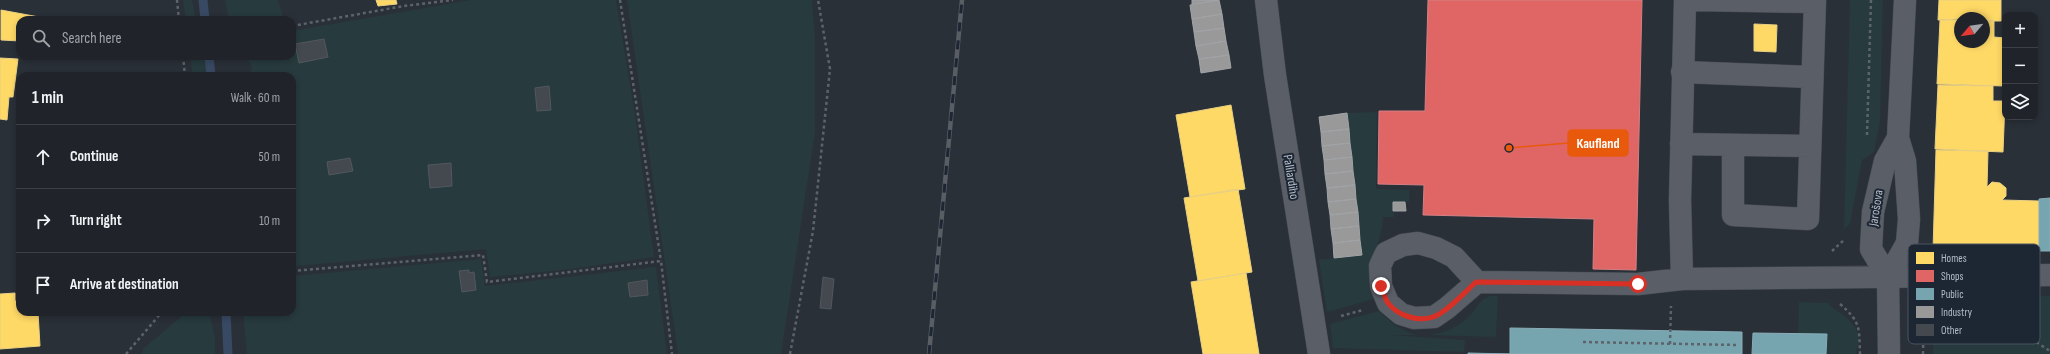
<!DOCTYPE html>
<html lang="en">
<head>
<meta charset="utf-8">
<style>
	body { margin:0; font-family:"Sofia Sans Condensed",sans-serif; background:#282c32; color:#f1f3f6 }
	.controls { position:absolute; right:12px; top:12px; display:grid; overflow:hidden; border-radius:8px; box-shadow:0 2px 6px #0003 }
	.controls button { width:36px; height:36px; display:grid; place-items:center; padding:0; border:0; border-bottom:1px solid #3d4147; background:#20242a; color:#f1f3f6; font:20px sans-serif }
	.compass { position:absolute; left:1954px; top:12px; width:36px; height:36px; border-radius:50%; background:#20242a; box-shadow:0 2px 6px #0003; rotate:241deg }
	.stop { position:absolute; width:12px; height:12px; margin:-9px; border:3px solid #d93025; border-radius:50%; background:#fff }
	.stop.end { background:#d93025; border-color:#fff; box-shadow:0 1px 4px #0008 }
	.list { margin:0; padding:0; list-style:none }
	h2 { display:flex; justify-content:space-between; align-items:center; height:52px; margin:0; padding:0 16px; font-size:17px }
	h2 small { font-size:13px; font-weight:400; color:#a2a4a8 }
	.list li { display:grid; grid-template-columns:26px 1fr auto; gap:12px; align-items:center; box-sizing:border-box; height:64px; padding:0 16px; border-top:1px solid #3d4147 }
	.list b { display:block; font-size:15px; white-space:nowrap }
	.list em { font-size:13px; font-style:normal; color:#a2a4a8 }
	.icon { flex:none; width:22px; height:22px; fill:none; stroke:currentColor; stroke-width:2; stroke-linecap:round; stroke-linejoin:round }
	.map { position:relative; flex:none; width:2050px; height:354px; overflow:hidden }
	.search { position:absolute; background:#20242a; box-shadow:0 2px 6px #0003; left:16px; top:16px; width:280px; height:44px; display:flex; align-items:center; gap:10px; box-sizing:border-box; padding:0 14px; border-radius:12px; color:#a2a4a8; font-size:15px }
	.panel { position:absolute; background:#20242a; box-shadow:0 2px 6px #0003; left:16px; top:72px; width:280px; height:244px; border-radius:12px }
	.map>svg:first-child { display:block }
	.green { fill:#273a3e }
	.homes { fill:#ffd966; stroke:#e8d084 }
	.shops { fill:#e06666; stroke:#d38084 }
	.public { fill:#76a5af; stroke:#89acb7 }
	.industry { fill:#999; stroke:#a1a4a7 }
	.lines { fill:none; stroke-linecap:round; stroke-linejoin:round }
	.stream { stroke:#384963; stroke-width:9 }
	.building { fill:#444950; stroke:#52575f }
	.minor-casing { stroke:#484c53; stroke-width:23 }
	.path { stroke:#5d636a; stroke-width:2.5; stroke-dasharray:3 3; stroke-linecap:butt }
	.minor { stroke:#5a5e66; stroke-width:22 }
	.rail-casing { stroke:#595d64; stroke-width:4.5 }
	.rail { stroke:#1d2633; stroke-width:3; stroke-dasharray:9; stroke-linecap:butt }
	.route { stroke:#d93025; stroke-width:5 }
	.labels { text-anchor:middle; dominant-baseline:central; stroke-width:4; stroke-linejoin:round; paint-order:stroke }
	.street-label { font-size:13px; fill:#b4bcc9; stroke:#1d2633 }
	.key { fill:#1d2633; stroke:#4a5360; stroke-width:1 }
	.key-label { font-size:11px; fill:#b4bcc9 }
	.leader { fill:none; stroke:#e8590c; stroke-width:1.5 }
	.callout-dot { fill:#e8590c; stroke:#1d2633; stroke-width:1.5 }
	.callout { fill:#e8590c; stroke:#e8590c; stroke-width:1.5 }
	.callout-label { font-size:14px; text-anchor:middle; font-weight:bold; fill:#fff }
</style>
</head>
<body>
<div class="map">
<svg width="2050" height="354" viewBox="0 0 2050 354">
	<rect width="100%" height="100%" fill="#2a3038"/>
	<path class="green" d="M183 0H192L196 20H186Z
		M225 0H278L284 20H229Z
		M471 0H616L635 114 654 257 563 270 490 277 486 249 295 266 294 276 481 259 485 286 656 267 667 354H247L243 312H292V76H249L252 67 246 56H292V31Z
		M627 0H812L815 39V132L781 354H678Z
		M1850 0H1883L1880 121 1874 152 1862 160 1850 224 1844 229Z
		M190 56H204L209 76H193Z
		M1377 112 1376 189 1409 190V202H1393L1394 217H1383C1382 248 1361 266 1374 299L1327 312 1319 260 1362 255 1347 113Z
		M1490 296H1498L1496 337 1430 335C1447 332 1461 326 1472 313 1477 307 1481 299 1490 296Z
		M2050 296V354H1933L1934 297Z
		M1799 302 1829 303 1830 306C1842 314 1863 326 1858 345 1857 348 1856 350 1856 354H1826L1827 334H1798Z
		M1379 311C1393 324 1396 327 1415 335H1389L1465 340 1464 352 1333 348 1330 324Z
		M187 312H209L215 338V354H141L144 348Z"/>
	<path class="homes" d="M376 0H396L397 4 378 6Z
		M1939 0H2001V21H1984V18L1938 20Z
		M1 10 39 17V20H20V41L1 40Z
		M1940 20H1960V42H1984V21H1994V37L2005 38 2004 86 1937 84Z
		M1754 24 1777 25 1776 52 1754 51Z
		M0 58 18 59 13 97H9L7 120 0 119Z
		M1938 85 1993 86V101H2005L2003 152 1935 149Z
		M1231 105 1245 189 1190 197 1176 115Z
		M1936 150 1988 151 1987 187 1992 182 2000 183 2006 188V196L2002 200 2039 201V252L1936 254 1933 250Z
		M1238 189 1252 272 1198 281 1184 198Z
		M1246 273 1259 354H1203L1191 282Z
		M15 293V301H20V312H38L40 346 0 349V294Z"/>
	<path class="shops" d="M1428 0H1642L1636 270 1593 269 1594 219 1423 215 1424 185 1378 184 1379 111H1425Z"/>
	<path class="public" d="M2050 198V251H2039V199Z
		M1510 328 1742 332V354H1468V353L1510 354Z
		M1753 333 1827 334 1826 354H1752Z"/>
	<path class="industry" d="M1192 0H1219L1192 4Z
		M1219 0 1222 14 1192 19 1190 5Z
		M1222 14 1224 28 1194 32 1192 19Z
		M1224 28 1226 41 1196 46 1194 32Z
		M1226 41 1229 55 1199 59 1196 46Z
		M1229 55 1231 68 1201 73 1199 59Z
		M1347 113 1349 129 1321 132 1319 117Z
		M1349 129 1350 143 1322 146 1321 132Z
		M1350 143 1352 157 1324 160 1322 146Z
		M1352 157 1353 171 1325 174 1324 160Z
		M1353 171 1355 185 1327 188 1325 174Z
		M1355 185 1356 199 1328 202 1327 188Z
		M1356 199 1358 212 1330 215 1328 202Z
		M1393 202H1405L1406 211H1393Z
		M1358 212 1359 226 1331 229 1330 215Z
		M1359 226 1360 240 1333 243 1331 229Z
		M1360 240 1362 255 1334 258 1333 243Z"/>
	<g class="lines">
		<path class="stream" d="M203 0 205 20
			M209 56 211 76
			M226 312 228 354"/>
	</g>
	<path class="building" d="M324 39 328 57 299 63 295 44Z
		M549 86 551 110 537 111 535 88Z
		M350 158 353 171 329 175 327 162Z
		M451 163 452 186 430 188 428 165Z
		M469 270V273L474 272 476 290 462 292 459 271Z
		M823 277 834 279 831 309 820 308Z
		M647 280 648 295 630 297 628 283Z"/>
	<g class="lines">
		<defs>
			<path id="minor" d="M1266 0 1275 75 1319 354
				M1685 0 1680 200 1682 279 2050 275
				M1695 0 1815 2
				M1682 72 1812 77
				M1681 144 1810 146
				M1733 145V215L1808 219 1815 0
				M1888 277 1871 249 1873 212 1885 161 1898 138
				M1477 282 1454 257 1436 248 1418 243 1403 245 1386 253 1380 266 1381 286 1388 303 1401 314 1414 318 1434 317 1447 308 1477 282 1638 284 1682 279
				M1889 354 1888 277 1907 243 1909 219 1905 161 1898 138 1905 0"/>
		</defs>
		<use href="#minor" class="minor-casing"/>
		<path class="path" d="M177 0 179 20
			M620 0 661 261
			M292 26 404 6 453 0
			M183 56 185 76
			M1867 135 1871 0
			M1832 251 1845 239
			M292 271 483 255 487 282 661 261 672 354
			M1976 303 2050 351
			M1840 304C1861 322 1859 328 1860 354
			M1341 316 1363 310
			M1583 342 1737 345
			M1670 344 1671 306
			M126 354 162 312
			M790 354 813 231 830 69 818 0
			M1923 354 1924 303"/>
		<use href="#minor" class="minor"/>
		<defs>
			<path id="rail" d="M929 354 962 0"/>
		</defs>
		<use href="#rail" class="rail-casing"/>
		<use href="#rail" class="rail"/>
	</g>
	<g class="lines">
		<path class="route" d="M1381 286C1383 291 1385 299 1388 303 1398 316 1418 322 1433 317 1446 313 1466 291 1476 282L1638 284"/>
	</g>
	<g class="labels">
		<g class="street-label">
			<text transform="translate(1291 177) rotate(81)">Palliardiho</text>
			<text transform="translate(1876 208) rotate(-81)">Jarošova</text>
		</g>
	</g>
	<rect x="1908" y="244" width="132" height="100" rx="6" class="key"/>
	<rect x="1916" y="252" width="18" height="12" fill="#ffd966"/>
	<rect x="1916" y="270" width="18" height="12" fill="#e06666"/>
	<rect x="1916" y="288" width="18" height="12" fill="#76a5af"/>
	<rect x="1916" y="306" width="18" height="12" fill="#999"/>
	<rect x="1916" y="324" width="18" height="12" fill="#444950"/>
	<g class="key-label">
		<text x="1941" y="262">Homes</text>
		<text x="1941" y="280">Shops</text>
		<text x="1941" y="298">Public</text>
		<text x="1941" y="316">Industry</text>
		<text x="1941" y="334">Other</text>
	</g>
	<path class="leader" d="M1509 148L1568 143"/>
	<circle class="callout-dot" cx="1509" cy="148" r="4"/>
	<rect class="callout" x="1568" y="130" width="60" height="26" rx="4"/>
	<g class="callout-label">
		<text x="1598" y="148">Kaufland</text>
	</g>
</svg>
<div class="controls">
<button>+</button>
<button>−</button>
<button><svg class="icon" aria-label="layers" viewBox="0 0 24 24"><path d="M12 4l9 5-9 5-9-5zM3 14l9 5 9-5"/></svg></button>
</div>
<svg class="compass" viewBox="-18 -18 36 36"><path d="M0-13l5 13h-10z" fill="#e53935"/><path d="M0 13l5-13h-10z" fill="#a2a4a8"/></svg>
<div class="stop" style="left:1638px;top:284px"></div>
<div class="stop end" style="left:1381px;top:286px"></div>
<div class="search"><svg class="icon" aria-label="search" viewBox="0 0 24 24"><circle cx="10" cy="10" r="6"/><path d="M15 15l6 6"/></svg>Search here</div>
<section class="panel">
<h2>1 min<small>Walk · 60 m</small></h2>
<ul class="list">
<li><svg class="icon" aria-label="ahead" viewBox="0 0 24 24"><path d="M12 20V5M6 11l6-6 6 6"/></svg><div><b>Continue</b></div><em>50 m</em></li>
<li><svg class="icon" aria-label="right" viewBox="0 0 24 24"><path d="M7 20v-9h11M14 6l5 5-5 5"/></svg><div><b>Turn right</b></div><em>10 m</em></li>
<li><svg class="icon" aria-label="arrive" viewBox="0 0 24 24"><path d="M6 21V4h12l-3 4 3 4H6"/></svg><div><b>Arrive at destination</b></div></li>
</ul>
</section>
</div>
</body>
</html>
